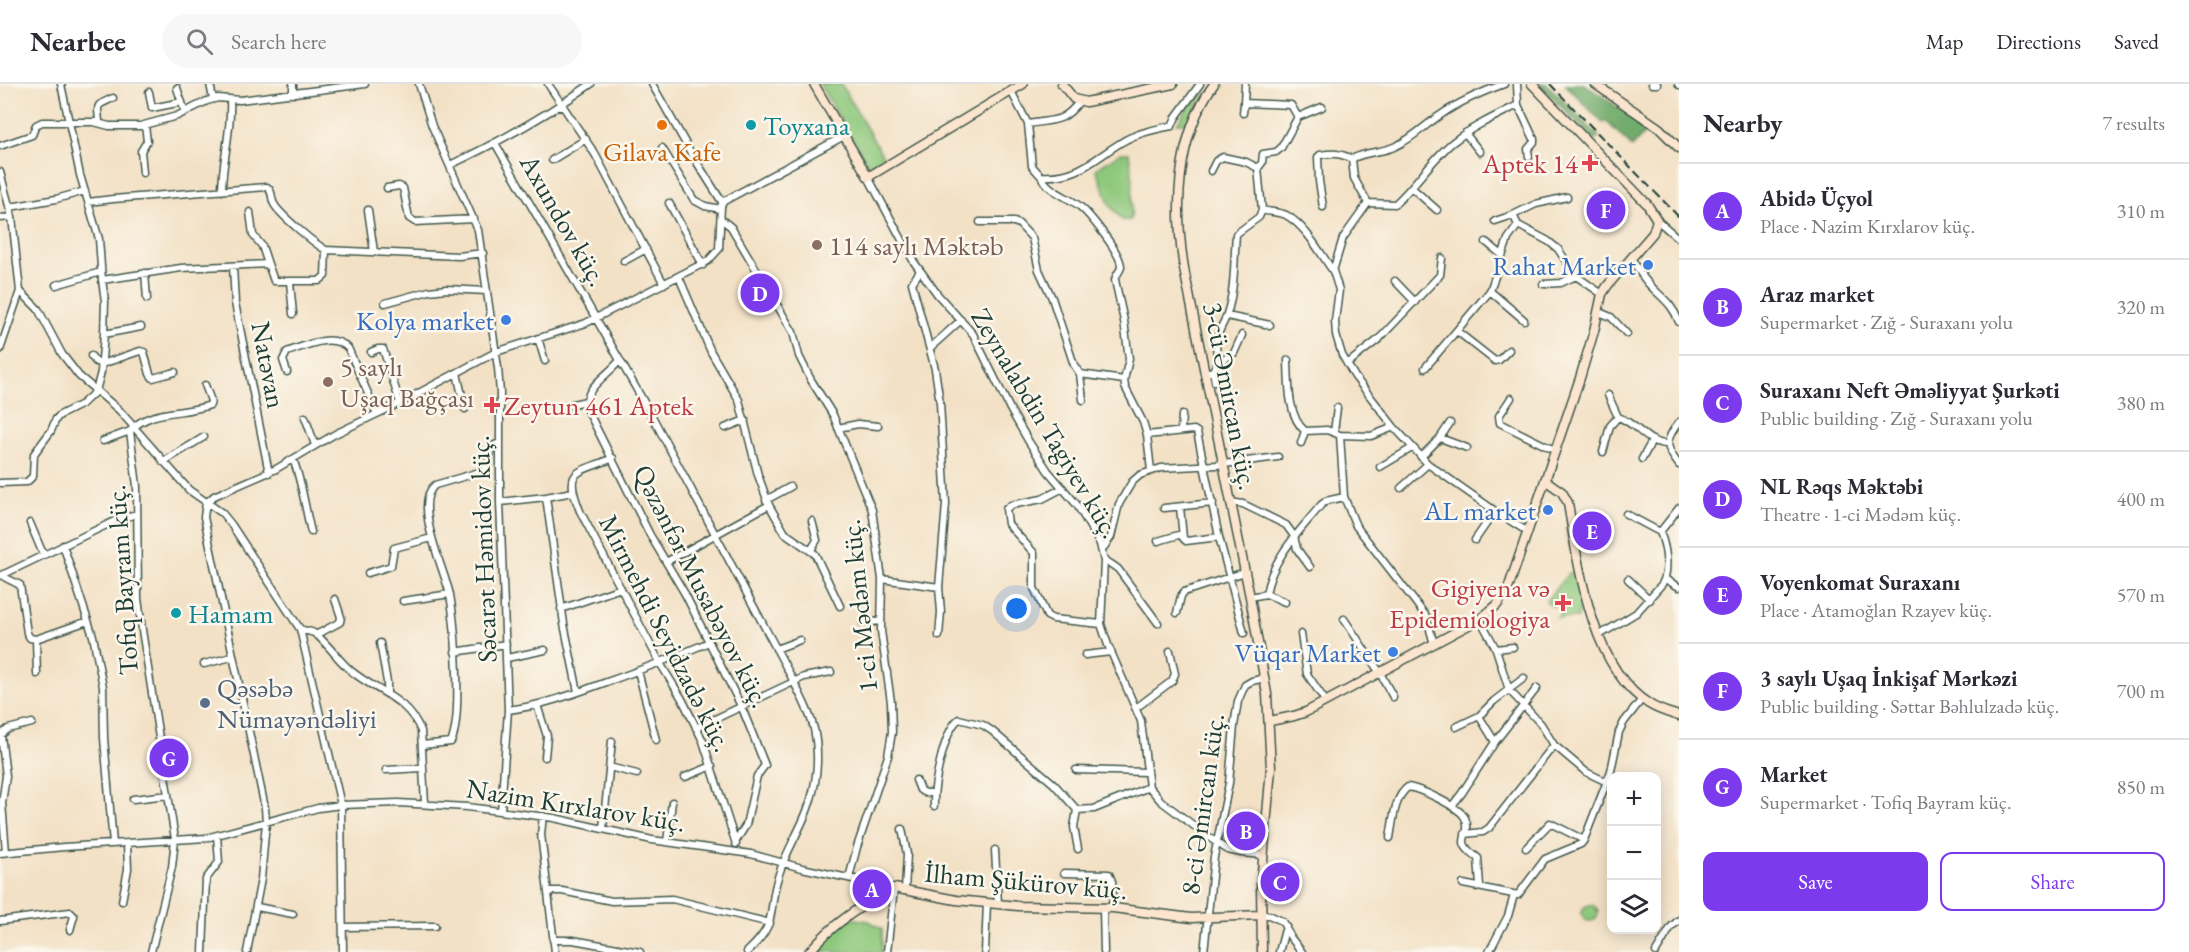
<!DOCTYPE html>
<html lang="en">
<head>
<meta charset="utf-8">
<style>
	body { margin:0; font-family:"EB Garamond",serif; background:#f7f7f7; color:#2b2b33 }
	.controls { position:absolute; right:18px; bottom:18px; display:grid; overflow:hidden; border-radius:12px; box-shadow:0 3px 15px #0003 }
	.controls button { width:54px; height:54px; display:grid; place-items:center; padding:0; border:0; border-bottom:2px solid #e1e1e2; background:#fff; color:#2b2b33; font:30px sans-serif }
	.you { position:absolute; left:1017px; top:525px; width:21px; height:21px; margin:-15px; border:4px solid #fff; border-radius:50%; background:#1a73e8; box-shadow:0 0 0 9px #1a73e833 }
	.badge { display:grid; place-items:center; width:39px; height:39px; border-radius:50%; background:#7c3aed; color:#fff; font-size:20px; font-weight:700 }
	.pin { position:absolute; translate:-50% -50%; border:3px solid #fff; box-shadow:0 2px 6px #0006 }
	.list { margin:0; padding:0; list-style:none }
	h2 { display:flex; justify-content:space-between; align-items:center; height:78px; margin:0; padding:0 24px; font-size:26px }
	h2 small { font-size:20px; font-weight:400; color:#7c7c81 }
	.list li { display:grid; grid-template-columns:39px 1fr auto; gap:18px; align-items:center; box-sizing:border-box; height:96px; padding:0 24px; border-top:2px solid #e1e1e2 }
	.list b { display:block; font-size:22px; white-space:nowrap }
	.list p { margin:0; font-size:20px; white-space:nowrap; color:#7c7c81 }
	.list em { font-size:20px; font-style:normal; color:#7c7c81 }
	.actions { display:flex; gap:12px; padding:18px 24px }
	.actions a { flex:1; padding:14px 0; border:2px solid #7c3aed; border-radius:12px; text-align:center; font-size:21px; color:#7c3aed }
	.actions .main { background:#7c3aed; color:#fff }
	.icon { flex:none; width:33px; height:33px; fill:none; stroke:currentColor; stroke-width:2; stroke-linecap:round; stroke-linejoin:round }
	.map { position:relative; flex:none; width:1679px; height:868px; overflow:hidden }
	header { display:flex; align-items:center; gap:36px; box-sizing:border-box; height:84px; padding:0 30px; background:#fff; border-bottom:2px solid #e1e1e2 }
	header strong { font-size:28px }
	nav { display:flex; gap:33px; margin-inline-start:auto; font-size:21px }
	.search { width:420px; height:54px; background:#f7f7f7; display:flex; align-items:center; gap:15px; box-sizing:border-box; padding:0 21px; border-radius:33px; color:#7c7c81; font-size:22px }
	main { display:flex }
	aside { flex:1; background:#fff }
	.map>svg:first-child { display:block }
	.green { fill:#8ec87c; stroke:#568258; stroke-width:1.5 }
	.forest { fill:#72ac6c; stroke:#487450; stroke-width:1.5 }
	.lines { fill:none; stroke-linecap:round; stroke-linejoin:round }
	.street-casing { stroke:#3f564a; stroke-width:9 }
	.secondary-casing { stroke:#3f564a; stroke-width:11 }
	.street { stroke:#fff; stroke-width:6 }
	.secondary { stroke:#fce5cf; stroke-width:8 }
	.rail { stroke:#1f3d34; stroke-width:2; stroke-dasharray:9 4.5; stroke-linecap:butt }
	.food-dot { fill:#e8710a; stroke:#fbf7ec; stroke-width:2 }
	.culture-dot { fill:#0f9aa8; stroke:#fbf7ec; stroke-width:2 }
	.health-dot { fill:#e0444e; stroke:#fbf7ec; stroke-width:2 }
	.education-dot { fill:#8d6e63; stroke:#fbf7ec; stroke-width:2 }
	.shop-dot { fill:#3f7fe0; stroke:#fbf7ec; stroke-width:2 }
	.service-dot { fill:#5c6f8a; stroke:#fbf7ec; stroke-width:2 }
	.labels { text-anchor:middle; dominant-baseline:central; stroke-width:5; stroke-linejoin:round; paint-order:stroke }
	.culture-label { font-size:27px; fill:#0d838f; stroke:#fbf7ec; text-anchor:start }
	.food-label { font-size:27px; fill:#c56008; stroke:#fbf7ec }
	.health-label { font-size:27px; fill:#be3a42; stroke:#fbf7ec; text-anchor:end }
	.street-label { font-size:27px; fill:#1f3d34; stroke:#fbf7ec }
	.education-label { font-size:27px; fill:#785e54; stroke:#fbf7ec; text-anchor:start }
	.shop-label { font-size:27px; fill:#366cbe; stroke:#fbf7ec; text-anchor:end }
	.service-label { font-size:27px; fill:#4e5e75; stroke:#fbf7ec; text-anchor:start }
</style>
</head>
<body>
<header>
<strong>Nearbee</strong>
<div class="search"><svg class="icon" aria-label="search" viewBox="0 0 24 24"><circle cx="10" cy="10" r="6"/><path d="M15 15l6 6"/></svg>Search here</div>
<nav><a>Map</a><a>Directions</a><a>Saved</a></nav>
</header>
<main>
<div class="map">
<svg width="1679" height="868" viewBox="0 0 1679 868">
	<rect width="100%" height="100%" fill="#fbf7ec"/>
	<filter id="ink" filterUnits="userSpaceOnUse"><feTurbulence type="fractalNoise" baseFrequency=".0167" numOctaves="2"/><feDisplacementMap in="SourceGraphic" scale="12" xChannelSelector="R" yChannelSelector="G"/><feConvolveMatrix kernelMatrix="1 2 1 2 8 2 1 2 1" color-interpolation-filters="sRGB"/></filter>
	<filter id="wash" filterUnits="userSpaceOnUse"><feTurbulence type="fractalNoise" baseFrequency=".008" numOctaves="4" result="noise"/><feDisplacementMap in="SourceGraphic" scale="24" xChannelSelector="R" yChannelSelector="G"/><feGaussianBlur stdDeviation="1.35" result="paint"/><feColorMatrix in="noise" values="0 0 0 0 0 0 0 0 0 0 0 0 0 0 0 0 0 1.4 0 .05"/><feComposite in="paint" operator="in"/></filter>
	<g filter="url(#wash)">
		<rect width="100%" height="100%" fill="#f3e1c6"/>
		<path class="green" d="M819 0H841L884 74 869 82Z
			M1200 6 1204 10 1188 39H1177Z
			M1120 69H1129L1133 96 1131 136H1122L1110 121 1096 85Z
			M1576 488 1581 518 1578 534H1557L1569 517 1562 512 1553 523 1546 517 1569 489Z
			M1582 829a8 8 0 1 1 16 0a8 8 0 1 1-16 0Z
			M849 834 869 837 882 845V868H813L820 859Z"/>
		<path class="forest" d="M1539 0H1547L1599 53 1594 57Z
			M1565 0H1585L1648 45 1632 63 1606 37 1603 39Z"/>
	</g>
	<g filter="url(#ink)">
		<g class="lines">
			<defs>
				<path id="street" d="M210 0 213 15
					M419 0 432 42 478 146 498 284 500 309V418L508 626 501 727
					M548 0 595 70 664 200
					M652 0 691 69 722 118
					M1504 0C1482 8 1461 17 1442 30 1426 40 1412 55 1396 62 1382 69 1366 67 1352 75L1354 94 1368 119 1343 154 1333 187 1339 206 1335 237 1336 251 1342 271 1355 293 1394 343 1428 380 1495 427 1528 448
					M1517 0 1518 21 1534 55V58L1528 65 1529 73
					M1652 0H1657
					M1678 0 1679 1
					M177 4 185 28
					M1011 7 1028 40 1032 82 1041 92C1079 94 1092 76 1122 58 1136 49 1155 45 1172 42L1176 33 1200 0
					M149 8 152 24 182 18
					M293 10V0
					M1243 29 1244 19
					M1298 33 1322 23
					M99 38C98 19 94 23 113 14
					M1028 40C1053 35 1062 40 1079 18
					M1465 49 1480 68
					M495 59 652 332 794 598C801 613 810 628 814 645 820 671 817 702 807 727 799 748 786 768 779 790 766 827 781 837 747 868
					M0 62 32 51 36 41 42 38H94L109 42H140L177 32 207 17 218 14 240 16 365 0
					M662 64 694 116 705 122 721 125
					M552 76 586 55
					M450 81C499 58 546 32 591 0
					M1211 87 1216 77 1223 73 1246 78 1258 84
					M0 88 12 133 20 207 38 225 62 270 79 292 119 326 189 406 222 429 231 440 300 545C304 547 310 547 314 549 323 554 340 578 350 586 376 608 407 613 421 647L425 720
					M143 89 141 67 147 57 145 41
					M1041 92C1047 106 1066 112 1078 121 1088 128 1122 170 1121 183 1120 188 1116 190 1115 196L1124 237 1129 275 1124 296 1125 303 1143 338 1147 351 1151 387
					M868 93 914 178 938 211 973 250 1010 325 1029 358 1048 387 1077 421 1100 460 1104 477 1101 540 1108 561 1141 637 1149 703 1161 717 1217 759 1228 766 1241 769 1264 771
					M387 104 399 102 403 104 409 134 415 138 474 135
					M1412 104 1437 126
					M222 107C222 76 232 47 230 16
					M1567 113 1536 120 1513 131 1518 141 1548 157 1558 165 1576 192 1602 210
					M88 118 113 115 267 103C274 108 270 113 274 120 280 131 315 160 326 166L459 172 483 169
					M669 119 703 181
					M1368 119 1395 120C1416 101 1431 76 1453 58 1472 43 1496 32 1518 21
					M10 123 56 115 85 107
					M1323 123 1319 97 1318 73 1320 71C1333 69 1340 69 1352 75
					M368 126 374 168
					M1262 126C1269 128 1279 128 1286 131 1306 142 1320 169 1333 187
					M250 128 253 151 262 162 268 180
					M0 134 12 133
					M721 135 731 143 793 248 799 272 811 296 833 331 872 426 882 495 881 547 891 618 892 648 888 672 857 763 849 794
					M1657 136 1679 155
					M1495 137 1513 131
					M980 138H1014L1019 140 1032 154 1039 186 1052 214 1074 281 1080 290 1124 296
					M1486 158 1502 171
					M1631 174C1636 182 1641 191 1647 198 1660 213 1672 218 1679 238
					M624 177 646 165
					M233 182 235 219 269 389
					M920 187 912 199 935 285 940 319 946 420 939 503 941 528 939 552
					M145 189 147 215
					M679 193 711 268 739 316 758 391 769 421 785 449 815 470 840 522
					M102 196 181 184 268 180 274 197H319L325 192 326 166
					M1395 197 1415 218
					M290 198 293 230
					M1543 200 1561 199 1576 192
					M56 201 101 188
					M1490 207 1524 236
					M385 219 429 207 446 205 487 207
					M1599 228 1611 233 1627 250
					M1227 232 1270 241
					M1458 248 1495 277 1499 276 1509 266
					M104 250 141 243
					M538 254 545 277
					M930 264 961 236
					M0 266 20 207
					M371 268 378 265H383L400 319
					M91 272 96 278 102 280 140 267 144 268 150 290 153 294 175 288
					M620 276C608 292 583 303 587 325L650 451 685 510 742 624 765 681 757 692 746 741 736 757
					M1288 276C1289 297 1287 332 1305 347L1327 346 1340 351 1371 352 1394 343
					M1218 279 1234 269 1242 251
					M1347 280 1379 255 1440 191 1442 174
					M1425 284 1490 207 1508 155 1518 141
					M1213 287 1215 298
					M287 288 283 276 287 268C305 262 332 248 348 264L377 330
					M457 289 465 325
					M1205 289 1213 287C1221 273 1213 266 1218 251 1220 244 1225 237 1227 230 1235 206 1234 176 1236 150L1259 133 1262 126 1258 84 1262 79 1263 70 1276 68 1281 64 1298 33 1291 21 1244 19 1245 0
					M1080 290 1083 316
					M1608 311 1618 333
					M1511 314 1499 332 1500 339 1556 367
					M564 322 586 317
					M305 333 315 361
					M1679 338C1664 357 1665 363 1679 381
					M725 344 745 336
					M838 344 858 340 878 342
					M1181 347 1182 331
					M1334 348 1337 324
					M1147 351 1194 346 1197 348 1219 453 1244 549
					M1340 351 1344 413 1356 442 1426 532 1434 560
					M1440 354 1450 339
					M103 357 130 347
					M1301 359 1305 347
					M1603 368 1610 342 1618 333C1637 339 1646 360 1667 360
					M1421 373 1440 354 1467 364
					M613 374C576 390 563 384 580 427L660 579 682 615 703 657 736 760
					M293 375C302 398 305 424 311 448
					M1642 375 1652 357
					M163 378 204 353
					M1380 383 1412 364
					M0 399 27 398 33 392 34 370 51 347 56 335 60 331 82 320 96 307 101 288 104 250 105 217 102 196 99 155 80 91 61 0
					M1063 404 1042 415 1011 421 1006 425 1008 440 1034 469V504L1047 532 1053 535 1101 540
					M1401 404 1428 380
					M546 413 564 540 578 608
					M766 416 790 403
					M500 418 546 413 573 408
					M1230 418 1243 420 1286 441 1294 452 1297 465 1310 483
					M206 419 214 412 276 385 335 350 400 319 496 268 586 239 708 177 719 165 721 122 724 117 844 52
					M206 419 204 433 265 724 266 738 261 795 247 868
					M1180 423 1183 454 1186 457 1219 453
					M1164 424 1213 419
					M1626 430 1660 448
					M30 439 43 470
					M1475 456 1495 427
					M1158 457 1182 450
					M63 461 93 552 103 603 104 654 113 760
					M811 466 817 456 812 437
					M1102 466 1111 453 1119 420 1132 398 1140 391 1161 384 1216 381 1278 373
					M1104 477 1111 480 1118 485 1158 539
					M666 478 769 421
					M368 489 391 482 394 464 432 454
					M3 490 6 494 20 501 27 549 30 554 36 555 88 537
					M0 492 119 435 137 430
					M882 495 939 503
					M1628 495 1650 516
					M1665 495 1679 503
					M1266 510 1285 518
					M1250 513 1266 510C1272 474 1299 448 1321 421L1326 417 1344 413
					M403 517 450 510
					M561 525 621 504
					M1177 529 1181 512 1184 508 1245 488
					M1344 535 1380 589 1393 613
					M1480 535 1496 565 1509 606 1541 640 1554 661 1586 688 1607 698
					M863 539 881 537
					M300 545 341 721 343 868
					M1301 550 1307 590 1326 618
					M316 551 340 538 341 533 335 515
					M1598 552 1636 529 1662 500C1670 486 1666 463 1660 448L1679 424
					M36 555 37 590
					M380 559 387 598V609
					M776 565 800 556
					M1496 565 1513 563
					M455 568 506 560
					M1085 571 1111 568
					M507 574 545 566
					M204 580 232 573
					M638 587 656 656
					M537 621 547 652 545 673
					M1136 624 1172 597 1175 590 1170 567
					M508 626C540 622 571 611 601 600 638 587 673 574 709 558
					M1479 632 1495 658
					M1456 643 1479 632 1494 617 1524 594
					M696 644 804 593 831 588
					M422 661 451 658C463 634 455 539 450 511 445 487 412 419 435 401L483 387 487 383 492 362 500 359
					M609 683 637 690
					M386 686 423 684
					M1076 686 1146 688
					M685 693 712 682
					M916 696 920 706 925 709H933
					M133 715 168 711
					M934 722C933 703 944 646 959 635L983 641 992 647 1054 700 1077 726
					M1452 722 1462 709 1495 658 1537 604
					M543 732 541 750 555 868
					M603 745 612 657
					M902 745 907 770 905 807
					M1465 750 1483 748 1489 744 1554 661
					M1390 754C1393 738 1394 713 1408 703 1421 705 1460 723 1465 734 1474 753 1450 755 1478 774L1480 802
					M667 758 672 718
					M1526 764 1550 739 1584 756
					M1078 765 1074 743 1077 726 1094 725 1149 703
					M995 766 998 820
					M6 768 2 719 6 692 1 651 8 645 32 639
					M0 769 64 763 206 754 318 724 341 721 398 719 467 723 554 734 652 756 751 770 802 784 894 804 887 868
					M1064 789 1109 790 1112 797 1113 824
					M855 795 866 819
					M1463 800 1518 811 1545 775 1581 760 1584 756 1611 687 1619 648 1624 638 1642 615
					M549 807H562L612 817 672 815 770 839
					M122 817 128 785 127 759
					M257 823 293 830
					M1103 824 1104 868
					M1261 831H1269L1282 837 1291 854 1302 868
					M0 837 70 828 74 832 70 846
					M343 843 435 842
					M553 856H573L640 868
					M151 868 172 783 175 755 142 546 138 514 137 402 130 347C150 324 184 331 210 321L211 317 205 301
					M203 868 206 795 219 778 217 752
					M985 868 987 819
					M1204 868 1214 773 1229 699 1234 642 1238 617 1245 601 1252 597 1265 594
					M1279 868 1286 842
					M1489 868 1508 832 1514 811
					M1656 868 1671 843 1679 836"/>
				<path id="secondary" d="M814 0 868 93 1023 0
					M1062 0 1074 15 1086 18 1173 0
					M1214 0C1175 54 1174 128 1185 190L1250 513 1267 610 1271 684 1261 800 1262 868
					M1595 0 1659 44 1679 64
					M1545 396 1562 408 1568 419C1578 480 1591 584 1649 620 1658 626 1669 629 1679 632
					M1270 637 1294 632 1306 628 1480 535 1497 521 1508 505 1580 294 1594 247 1602 210 1608 201 1653 149 1657 136 1647 120 1532 0
					M809 868C833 839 862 821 894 804L956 816 1018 822 1113 824 1191 834 1261 831"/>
			</defs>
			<use href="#street" class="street-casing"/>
			<use href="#secondary" class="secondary-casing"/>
			<use href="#street" class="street"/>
			<use href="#secondary" class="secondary"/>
			<path class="rail" d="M1550 0 1679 133"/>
		</g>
	</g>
	<circle class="food-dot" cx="662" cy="41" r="6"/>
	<g class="culture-dot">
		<circle cx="751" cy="41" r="6"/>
		<circle cx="176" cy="529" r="6"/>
	</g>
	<g class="health-dot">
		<path d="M1587 70h6v6h6v6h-6v6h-6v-6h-6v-6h6z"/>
		<path d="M489 312h6v6h6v6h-6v6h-6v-6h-6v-6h6z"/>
		<path d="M1560 510h6v6h6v6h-6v6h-6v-6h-6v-6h6z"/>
	</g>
	<g class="education-dot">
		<circle cx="817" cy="161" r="6"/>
		<circle cx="328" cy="298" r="6"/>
	</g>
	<g class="shop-dot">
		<circle cx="1648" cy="181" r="6"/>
		<circle cx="506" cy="236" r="6"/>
		<circle cx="1548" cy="426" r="6"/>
		<circle cx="1393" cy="568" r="6"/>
	</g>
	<circle class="service-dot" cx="205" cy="619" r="6"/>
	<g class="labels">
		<g class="culture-label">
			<text x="763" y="41">Toyxana</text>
			<text x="188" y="529">Hamam</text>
		</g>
		<g class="food-label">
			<text x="662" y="67">Gilava Kafe</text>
		</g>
		<g class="health-label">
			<text x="1578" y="79">Aptek 14</text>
			<text x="504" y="321" text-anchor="start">Zeytun 461 Aptek</text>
			<text x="1550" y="503">Gigiyena və<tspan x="1550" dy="31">Epidemiologiya</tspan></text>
		</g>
		<g class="street-label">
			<text transform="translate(564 136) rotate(60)">Axundov küç.</text>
			<text transform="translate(269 281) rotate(79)">Natəvan</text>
			<text transform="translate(1231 312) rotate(79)">3-cü Əmircan küç.</text>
			<text transform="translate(1046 339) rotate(59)">Zeynalabdin Tagiyev küç.</text>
			<text transform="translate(483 465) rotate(-92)">Səcarət Həmidov küç.</text>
			<text transform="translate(122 496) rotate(-94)">Tofiq Bayram küç.</text>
			<text transform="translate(702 502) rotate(63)">Qəzənfər Musabəyov küç.</text>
			<text transform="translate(859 522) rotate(-96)">1-ci Mədəm küç.</text>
			<text transform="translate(666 549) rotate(63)">Mirmehdi Seyidzadə küç.</text>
			<text transform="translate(1202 720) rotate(-82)">8-ci Əmircan küç.</text>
			<text transform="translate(576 721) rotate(9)">Nazim Kırxlarov küç.</text>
			<text transform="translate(1026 797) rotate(5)">İlham Şükürov küç.</text>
		</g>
		<g class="education-label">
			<text x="829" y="161">114 saylı Məktəb</text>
			<text x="340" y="282">5 saylı<tspan x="340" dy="31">Uşaq Bağçası</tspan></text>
		</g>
		<g class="shop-label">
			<text x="1636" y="181">Rahat Market</text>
			<text x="494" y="236">Kolya market</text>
			<text x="1536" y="426">AL market</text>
			<text x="1381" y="568">Vüqar Market</text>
		</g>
		<g class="service-label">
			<text x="217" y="603">Qəsəbə<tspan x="217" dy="31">Nümayəndəliyi</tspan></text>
		</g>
	</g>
</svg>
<div class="controls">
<button>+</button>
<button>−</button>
<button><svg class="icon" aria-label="layers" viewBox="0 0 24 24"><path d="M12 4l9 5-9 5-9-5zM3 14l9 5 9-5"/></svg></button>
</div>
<div class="you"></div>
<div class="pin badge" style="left:872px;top:805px">A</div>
<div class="pin badge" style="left:1246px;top:747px">B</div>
<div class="pin badge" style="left:1280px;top:798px">C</div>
<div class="pin badge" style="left:760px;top:209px">D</div>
<div class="pin badge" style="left:1592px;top:447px">E</div>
<div class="pin badge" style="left:1606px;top:126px">F</div>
<div class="pin badge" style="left:169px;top:674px">G</div>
</div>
<aside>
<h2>Nearby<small>7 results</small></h2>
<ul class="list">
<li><span class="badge">A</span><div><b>Abidə Üçyol</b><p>Place · Nazim Kırxlarov küç.</p></div><em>310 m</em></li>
<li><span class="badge">B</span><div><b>Araz market</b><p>Supermarket · Zığ - Suraxanı yolu</p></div><em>320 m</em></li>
<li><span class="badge">C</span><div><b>Suraxanı Neft Əməliyyat Şurkəti</b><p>Public building · Zığ - Suraxanı yolu</p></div><em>380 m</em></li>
<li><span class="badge">D</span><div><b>NL Rəqs Məktəbi</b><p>Theatre · 1-ci Mədəm küç.</p></div><em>400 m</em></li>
<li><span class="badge">E</span><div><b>Voyenkomat Suraxanı</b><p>Place · Atamoğlan Rzayev küç.</p></div><em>570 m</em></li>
<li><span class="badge">F</span><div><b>3 saylı Uşaq İnkişaf Mərkəzi</b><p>Public building · Səttar Bəhlulzadə küç.</p></div><em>700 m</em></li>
<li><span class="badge">G</span><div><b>Market</b><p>Supermarket · Tofiq Bayram küç.</p></div><em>850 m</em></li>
</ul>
<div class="actions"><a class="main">Save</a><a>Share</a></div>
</aside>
</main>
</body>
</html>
